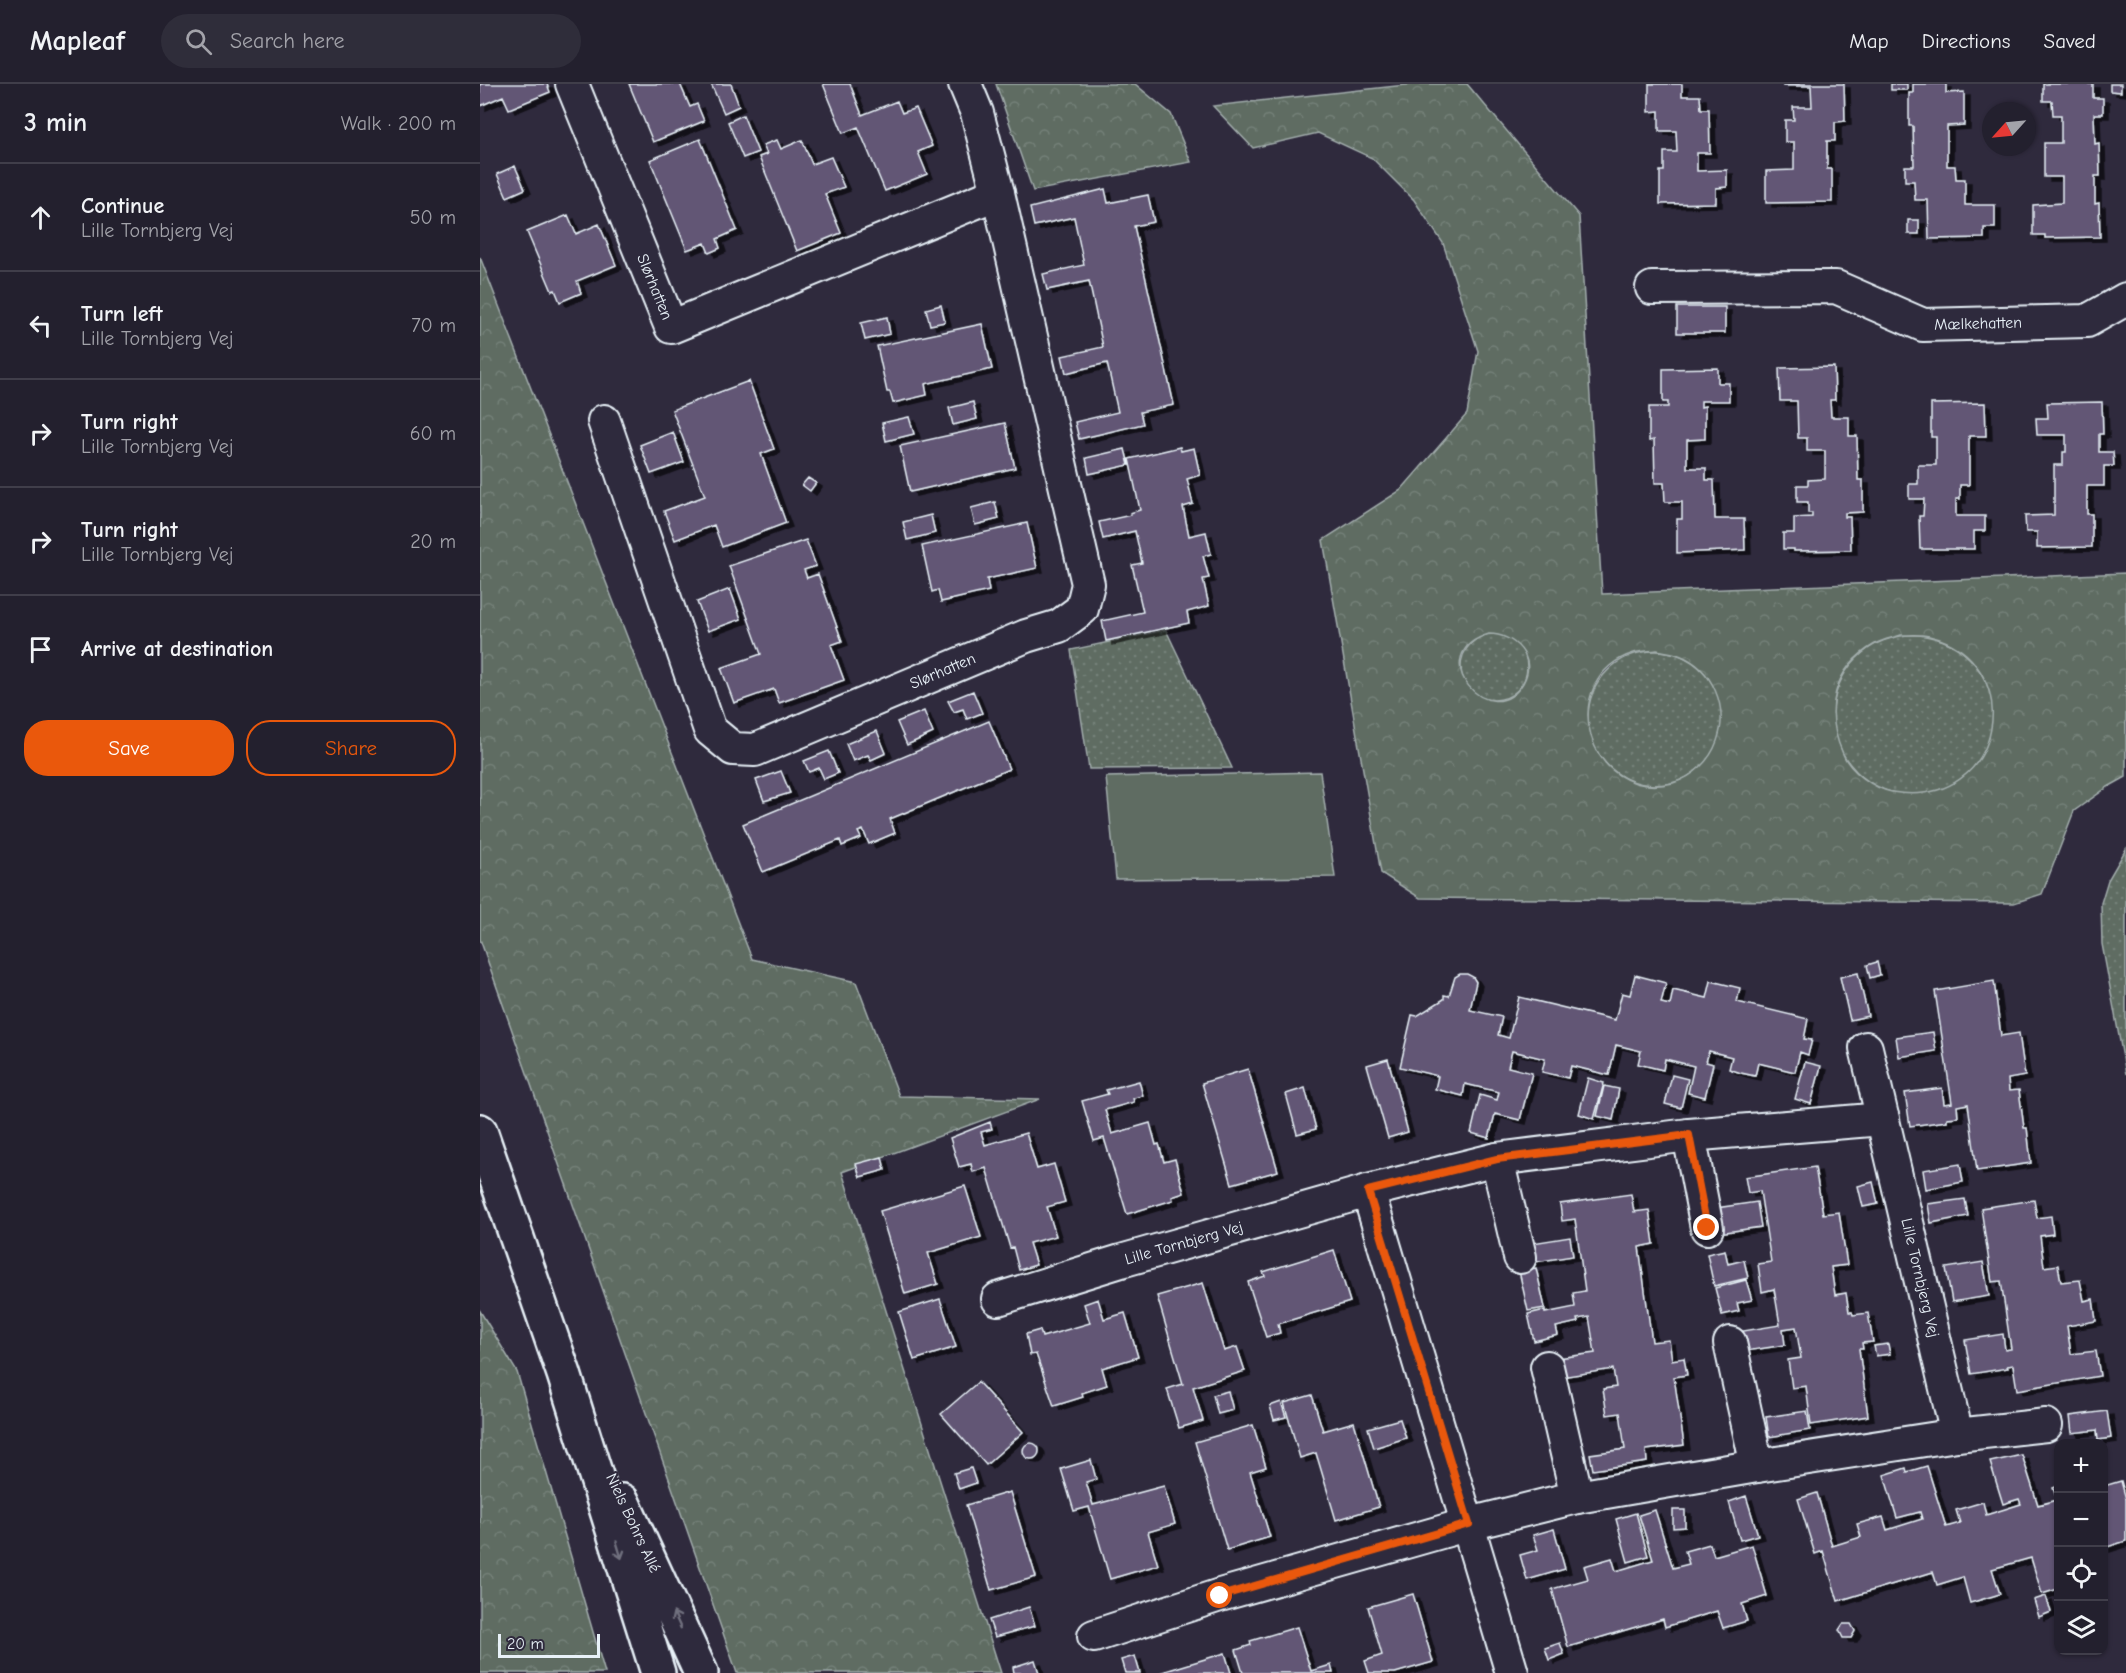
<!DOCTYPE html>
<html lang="en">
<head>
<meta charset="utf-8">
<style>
	body { margin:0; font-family:"Comic Neue",sans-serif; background:#2f2d3a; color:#f1f3f6 }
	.controls { position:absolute; right:18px; bottom:18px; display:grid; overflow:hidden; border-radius:12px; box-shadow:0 2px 4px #0004 }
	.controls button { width:54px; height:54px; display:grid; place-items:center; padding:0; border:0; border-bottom:2px solid #403e4a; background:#23202e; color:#f1f3f6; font:30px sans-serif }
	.compass { position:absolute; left:1502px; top:18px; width:54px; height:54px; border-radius:50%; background:#23202e; box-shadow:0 2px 4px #0004; rotate:243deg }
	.scale { position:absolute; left:18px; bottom:15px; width:102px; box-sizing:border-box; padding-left:6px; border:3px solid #e8f1f8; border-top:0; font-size:16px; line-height:21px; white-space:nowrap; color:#e8f1f8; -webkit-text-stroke:4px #2f2a3d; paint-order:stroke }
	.stop { position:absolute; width:18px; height:18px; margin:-14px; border:4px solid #ea580c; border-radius:50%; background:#fff }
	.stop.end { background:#ea580c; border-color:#fff; box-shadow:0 2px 6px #0008 }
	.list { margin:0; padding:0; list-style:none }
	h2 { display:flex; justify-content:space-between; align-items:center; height:78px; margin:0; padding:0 24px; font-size:26px }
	h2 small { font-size:20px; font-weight:400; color:#a3a3aa }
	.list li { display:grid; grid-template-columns:39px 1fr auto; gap:18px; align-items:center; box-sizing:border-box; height:108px; padding:0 24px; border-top:2px solid #403e4a }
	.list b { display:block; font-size:22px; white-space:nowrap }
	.list p { margin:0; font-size:20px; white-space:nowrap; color:#a3a3aa }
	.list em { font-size:20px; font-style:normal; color:#a3a3aa }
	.actions { display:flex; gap:12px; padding:18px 24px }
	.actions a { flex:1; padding:14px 0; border:2px solid #ea580c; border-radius:24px; text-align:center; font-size:21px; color:#ea580c }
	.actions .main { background:#ea580c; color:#fff }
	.icon { flex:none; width:33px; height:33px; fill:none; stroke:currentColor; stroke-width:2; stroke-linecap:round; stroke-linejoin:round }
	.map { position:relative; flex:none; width:1646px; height:1589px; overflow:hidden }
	header { display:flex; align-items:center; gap:36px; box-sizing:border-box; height:84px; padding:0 30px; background:#23202e; border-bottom:2px solid #403e4a }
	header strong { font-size:28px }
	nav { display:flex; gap:33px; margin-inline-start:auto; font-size:21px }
	.search { width:420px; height:54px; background:#2f2d3a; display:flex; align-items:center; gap:15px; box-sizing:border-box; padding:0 21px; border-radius:33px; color:#a3a3aa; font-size:22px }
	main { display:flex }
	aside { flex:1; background:#23202e }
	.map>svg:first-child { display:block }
	.grass { fill:url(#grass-dots); stroke:#a3aead; stroke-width:1.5 }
	.forest { fill:url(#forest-crowns); stroke:#a3aead; stroke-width:1.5; fill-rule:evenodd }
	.pitch { fill:#5e6c62; stroke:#a3aead; stroke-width:1.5 }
	.building { fill:#625774; stroke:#e8f1f8; stroke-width:1.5; filter:url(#shadow) }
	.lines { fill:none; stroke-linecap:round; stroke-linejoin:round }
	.street-casing { stroke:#e8f1f8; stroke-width:36 }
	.secondary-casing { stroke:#e8f1f8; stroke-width:38 }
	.street { stroke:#2f2a3d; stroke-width:32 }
	.secondary { stroke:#2f2a3d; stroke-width:33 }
	.oneway { stroke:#70707e }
	.route { stroke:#ea580c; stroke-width:8 }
	.labels { text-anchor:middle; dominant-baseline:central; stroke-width:4.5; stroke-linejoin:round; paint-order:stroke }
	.street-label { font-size:16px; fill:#e8f1f8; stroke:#2f2a3d }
</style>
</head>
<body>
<header>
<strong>Mapleaf</strong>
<div class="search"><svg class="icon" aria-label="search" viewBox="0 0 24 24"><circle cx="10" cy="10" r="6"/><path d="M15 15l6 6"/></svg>Search here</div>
<nav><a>Map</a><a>Directions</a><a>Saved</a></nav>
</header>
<main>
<aside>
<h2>3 min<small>Walk · 200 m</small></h2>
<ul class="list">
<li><svg class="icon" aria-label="ahead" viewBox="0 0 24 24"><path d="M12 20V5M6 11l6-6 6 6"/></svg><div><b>Continue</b><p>Lille Tornbjerg Vej</p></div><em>50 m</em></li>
<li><svg class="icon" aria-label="left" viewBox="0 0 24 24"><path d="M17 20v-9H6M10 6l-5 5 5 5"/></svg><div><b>Turn left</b><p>Lille Tornbjerg Vej</p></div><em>70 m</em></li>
<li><svg class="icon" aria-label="right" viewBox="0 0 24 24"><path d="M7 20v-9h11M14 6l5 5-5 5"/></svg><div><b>Turn right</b><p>Lille Tornbjerg Vej</p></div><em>60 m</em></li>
<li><svg class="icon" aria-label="right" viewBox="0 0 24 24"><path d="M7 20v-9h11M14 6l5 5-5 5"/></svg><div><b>Turn right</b><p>Lille Tornbjerg Vej</p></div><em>20 m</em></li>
<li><svg class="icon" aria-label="arrive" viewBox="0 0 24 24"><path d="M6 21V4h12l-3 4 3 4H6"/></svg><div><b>Arrive at destination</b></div></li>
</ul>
<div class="actions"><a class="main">Save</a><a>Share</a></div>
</aside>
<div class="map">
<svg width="1646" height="1589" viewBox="0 0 1646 1589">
	<defs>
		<pattern id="grass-dots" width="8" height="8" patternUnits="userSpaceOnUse" patternTransform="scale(1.5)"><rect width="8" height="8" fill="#5e6c62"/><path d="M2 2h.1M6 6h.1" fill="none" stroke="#758179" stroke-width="1.8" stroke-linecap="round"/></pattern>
		<pattern id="forest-crowns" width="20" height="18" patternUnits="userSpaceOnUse" patternTransform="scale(1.5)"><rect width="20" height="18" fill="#5e6c62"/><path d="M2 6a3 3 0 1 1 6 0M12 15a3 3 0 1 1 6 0" fill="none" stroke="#758179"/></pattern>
		<filter id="shadow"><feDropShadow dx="6" dy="4" stdDeviation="0" flood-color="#0009"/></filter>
	</defs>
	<rect width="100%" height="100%" fill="#2f2a3d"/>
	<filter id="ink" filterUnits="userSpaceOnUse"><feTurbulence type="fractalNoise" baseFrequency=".0167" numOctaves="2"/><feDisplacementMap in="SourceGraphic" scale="12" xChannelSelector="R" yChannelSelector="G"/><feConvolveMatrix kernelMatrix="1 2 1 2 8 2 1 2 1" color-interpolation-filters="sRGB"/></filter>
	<g filter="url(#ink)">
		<path class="grass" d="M686 546 752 684 609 685 591 566Z
			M981 583a33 33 0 1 1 66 0a33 33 0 1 1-66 0Z
			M1353 631a80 80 0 1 1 160 0a80 80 0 1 1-160 0Z
			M1108 634a67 67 0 1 1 134 0a67 67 0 1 1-134 0Z
			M1646 765V990L1622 860 1621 819 1628 796Z"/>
		<path class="forest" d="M516 0H655L691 30 711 78 553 107Z
			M935 0H987L1099 132 1122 510 1646 489V693L1628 703 1594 727 1562 810 1534 819 940 814 901 789 843 456 921 406 987 330 998 267 963 159 934 116 892 74 838 49 773 64 733 22ZM1009 550C1034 550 1058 574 1043 599 1011 652 941 570 1009 550ZM1421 551C1430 551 1440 550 1449 552 1548 575 1527 727 1412 708 1394 705 1370 687 1363 670 1344 627 1352 585 1395 560 1403 555 1413 554 1421 551ZM1177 566C1184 568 1192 568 1199 571 1233 584 1249 624 1237 657 1230 677 1213 693 1193 699 1106 720 1074 594 1154 569 1161 567 1170 567 1177 566Z
			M0 173 272 875 376 898 419 1012 560 1015 362 1088 521 1589H257L0 855Z
			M0 1227 37 1288 125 1589H0Z"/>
		<path class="pitch" d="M840 688 855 793 636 795 626 693Z"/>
		<path class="building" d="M0 0H67L70 8 29 25 23 12 0 22Z
			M149 0H200L210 23 217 20 224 37 173 58Z
			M231 0H251L259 22 244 29Z
			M343 0H370L382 31 417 17 422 29 436 24 452 62 438 68 447 90 405 107 378 43 363 49Z
			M1169 0H1202V12H1220L1221 25H1229L1230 69H1217V87L1247 86V103L1236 104V119L1180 120V87H1184V68H1197L1196 47H1179V27L1169 28Z
			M1303 0H1364L1365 37 1355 38V57H1347V85H1352V118L1286 119V87L1314 86V58H1305V36H1314L1313 23H1332L1331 2H1303Z
			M1411 0H1427V6H1411Z
			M1433 0H1466V9L1484 8V41L1467 42V82H1475L1476 95H1485V121H1515V144H1504V154L1449 155 1448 116H1435L1434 97H1425V82H1434L1433 42H1429V9H1433Z
			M1563 0H1613V14H1623V30H1614L1615 60 1619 59 1620 92H1615V120L1619 119 1620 153 1565 154V151H1553V121L1582 119V93H1564V59H1581V31H1573L1572 17H1563Z
			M1630 0H1641V8L1630 7Z
			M263 31 278 68 263 74 248 38Z
			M220 55 257 146 237 155 240 164 229 169 225 159 207 166 170 76Z
			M297 56 301 65 322 56 332 80 351 73 364 103 345 110 361 149 317 167 279 73 287 70 283 61Z
			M35 82 45 105 27 113 17 90Z
			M625 105 628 119 668 111 674 138 654 142 694 321 660 328 663 340 599 355 595 338 638 328 627 279 586 289 582 272 623 263 609 197 567 206 563 190 604 181 594 133 554 142 550 124Z
			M88 131 96 150 119 140 136 181 97 197 101 209 80 218 75 206 72 207 47 148Z
			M1428 136H1439V150H1428Z
			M461 221 465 238 450 241 446 225Z
			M1197 223H1245V249H1197Z
			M407 233 410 250 385 256 381 239Z
			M502 240 512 285 445 300 447 311 413 319 410 308H407L397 262Z
			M1354 283 1355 316H1350L1351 333H1369V352H1377L1378 396H1383V428L1365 429V433H1370L1371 466 1314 467V465H1303V449H1314V434L1332 433V429H1328V418H1317V401H1328V396L1345 395V367H1327V354H1318L1317 317H1300L1299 284Z
			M1238 284V299H1249V317H1221V323L1225 322V355L1207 356V384H1226V396H1234L1235 435H1264L1265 466 1197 469V435H1202V418H1185L1184 399H1175L1174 356 1169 357V323H1188V318H1183V285Z
			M269 297 294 365 281 370 306 439 242 463 234 441 195 456 184 427 225 412 192 326Z
			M493 318 497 335 473 341 469 324Z
			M1622 318 1623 350H1619V368H1633L1634 382H1624V402H1607V430H1612V463L1557 464V448H1546L1545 432 1574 431V381H1583V368H1586V351H1557L1556 334H1568L1567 319Z
			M1505 319 1506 352H1489V401H1480V415H1476V432H1505V447H1494V465H1440L1439 432H1443L1444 415H1429V400H1438V381H1456V353H1451V320Z
			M429 333 434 350 406 357 402 339Z
			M525 339 535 384 430 408 420 362Z
			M193 348 204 378 171 390 160 361Z
			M700 363 701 367 714 364 720 391 707 395 713 420 703 423 709 452 726 448 731 470 723 472 729 494 723 495 729 522 707 528 709 539 626 557 622 537 663 528 652 481 662 479 655 447 623 455 619 438 651 431 650 429 660 426 649 375Z
			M645 365 649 381 609 390 606 374Z
			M328 394 336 399 330 407 322 401Z
			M515 418 519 435 495 441 491 424Z
			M451 431 455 449 427 456 423 438Z
			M547 439 557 484 507 495 509 507 461 518 458 506 452 508 442 462Z
			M326 456 336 482 324 486 327 494 338 490 362 557 351 561 364 596 299 619 294 605 254 619 241 584 281 570 249 482Z
			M250 505 261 535 228 547 217 518Z
			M493 607 502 629 487 635 483 625 474 628 468 617Z
			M444 627 453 649 427 661 417 638Z
			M509 637 529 685 410 735 415 749 389 760 383 746 378 748 381 754 362 762 360 756 283 788 263 740Z
			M397 647 406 669 391 676 388 671 373 677 366 660Z
			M349 667 358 689 344 695 339 684 329 688 324 677Z
			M301 687 310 709 284 717 276 696Z
			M1397 878 1400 891 1390 894 1387 881Z
			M1378 889 1388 932 1370 936 1360 893Z
			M980 890H987L993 893 996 898 990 926 1022 933 1018 951 1029 954 1039 913 1135 936 1142 909 1150 911 1155 891 1186 899 1181 919 1190 921 1193 906 1227 914 1231 897 1260 904 1257 918 1328 935 1324 955 1332 956 1328 971 1320 968 1315 988 1278 979 1275 992 1261 989 1249 985 1252 973 1229 967 1226 978 1233 980 1225 1013 1208 1009 1214 982 1185 975 1183 986 1158 980 1161 967 1136 961 1129 991 1091 982 1088 994 1062 988 1065 975 1032 967 1028 983 1052 989 1040 1036 1015 1030 1009 1054 991 1049 1000 1011 1017 1016 1019 1008 985 1000 983 1012 955 1005 958 992 920 983 932 931 937 932 964 915V911L969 912 975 893Z
			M1514 897 1521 952 1539 949 1545 992 1528 995 1529 1007 1539 1006 1544 1044H1547L1551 1079 1497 1087 1488 1020 1477 1022 1478 1033 1467 1034V1037L1430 1042 1425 1009 1462 1004 1464 1020 1472 1019 1455 907Z
			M1453 948 1456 967 1419 973 1416 953Z
			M908 975 928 1048 908 1054 887 981Z
			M1325 978 1341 982 1331 1020 1315 1015Z
			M768 985 798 1087 752 1100 722 999Z
			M1192 991 1208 995 1201 1024 1185 1020Z
			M1108 994 1124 999 1114 1035 1099 1030Z
			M659 997 663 1012 653 1014 654 1018 625 1026 632 1050 670 1039 676 1061 679 1060 684 1078 695 1075 704 1109 692 1113 693 1116 647 1130 624 1054 614 1057 602 1017 628 1010 626 1006Z
			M1124 1002 1139 1005 1133 1036 1117 1032Z
			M825 1004 836 1045 817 1050 806 1010Z
			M510 1038 512 1045 501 1048 505 1061 546 1049 557 1085 574 1080 585 1118 567 1123 576 1152 549 1159 556 1181 539 1186 533 1163 530 1164 506 1084 493 1088 491 1080 479 1083 470 1054Z
			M402 1073 405 1086 380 1093 376 1080Z
			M1480 1080 1483 1098 1446 1105 1443 1086Z
			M1335 1083 1343 1130 1359 1128 1367 1181 1351 1183 1355 1211 1366 1209 1369 1228H1372L1373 1231 1388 1229 1393 1258 1382 1259 1383 1265H1379L1388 1332 1331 1341 1326 1302 1312 1304 1308 1276 1321 1274 1316 1243 1303 1245 1305 1261 1266 1267 1263 1247 1300 1241 1294 1205 1282 1208 1278 1180 1291 1178 1280 1107 1268 1109 1265 1093Z
			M1393 1098 1398 1120 1383 1123 1378 1102Z
			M485 1102 501 1153 448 1169 458 1200 425 1210 400 1127Z
			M1151 1110 1154 1128 1169 1126 1174 1160 1159 1163 1172 1258 1189 1256 1192 1276 1204 1274 1207 1291 1194 1293 1204 1361 1166 1366 1167 1378 1113 1386 1110 1370 1145 1365 1140 1329 1127 1331 1123 1305 1136 1303 1133 1285 1081 1293 1078 1274 1115 1269 1109 1233 1097 1235 1098 1238 1076 1243 1078 1251 1054 1257 1048 1230 1065 1226V1229L1095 1223 1093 1209 1105 1207 1095 1135 1082 1137 1080 1120Z
			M1485 1115 1488 1132 1451 1139 1448 1120Z
			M1554 1116 1557 1134 1571 1132 1573 1150 1560 1152 1564 1183 1578 1181 1581 1198 1600 1196 1604 1217 1613 1215 1616 1237 1587 1242 1591 1270 1616 1267 1620 1292 1537 1306 1533 1281 1527 1282 1528 1284 1491 1290 1485 1256 1523 1250 1525 1266 1531 1265 1521 1197 1512 1198 1501 1124Z
			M1277 1118 1281 1143 1239 1149 1236 1124Z
			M1090 1153 1093 1172 1049 1179 1046 1160Z
			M854 1166 870 1218 798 1240 800 1249 786 1253 768 1198 785 1192 783 1188Z
			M1245 1166 1248 1180 1264 1176 1268 1194 1234 1202 1227 1170Z
			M1503 1178 1509 1212 1472 1218 1466 1184Z
			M1056 1184 1065 1224 1048 1227 1039 1187Z
			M1266 1196 1272 1216 1257 1219 1259 1227 1242 1231 1235 1204Z
			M723 1199 744 1267 757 1263 765 1287 713 1303 723 1337 699 1344 687 1305 703 1300 677 1212Z
			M460 1215 476 1263 434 1276 419 1228Z
			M618 1215 624 1235 645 1229 658 1273 622 1284 627 1301 602 1309 603 1313 574 1322 556 1270 550 1271 546 1250 560 1246 562 1253 610 1239 604 1220Z
			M1408 1260 1410 1270 1396 1272 1394 1262Z
			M498 1298 543 1348 506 1381 461 1330Z
			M748 1307 753 1326 738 1330 733 1311Z
			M832 1311 843 1347 874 1338 899 1423 856 1436 836 1369 820 1374 804 1319Z
			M801 1318 806 1333 794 1336 790 1322Z
			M1327 1327 1330 1346 1289 1353 1286 1333Z
			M1627 1327 1631 1354 1618 1356 1617 1346 1592 1349 1590 1332Z
			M920 1335 926 1354 894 1364 888 1344Z
			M773 1341 786 1383 770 1388 790 1453 747 1466 715 1358Z
			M543 1367a8 8 0 1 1 16 0a8 8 0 1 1-16 0Z
			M1542 1371 1558 1421 1577 1416 1573 1404 1578 1402V1505L1562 1510 1551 1474 1512 1485 1520 1510 1490 1519 1483 1493 1457 1501 1453 1488 1358 1517 1343 1467 1335 1470 1318 1415 1337 1409 1352 1462 1381 1453 1377 1440 1403 1433 1407 1446 1442 1435 1440 1428 1417 1434 1404 1391 1426 1384 1427 1388 1447 1382 1466 1443 1480 1439 1476 1426 1503 1418 1506 1431 1541 1420 1539 1415 1523 1420 1510 1378Z
			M611 1376 616 1395 606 1398 613 1421 684 1402 695 1440 668 1448 678 1481 630 1495 609 1423 594 1427 581 1385Z
			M491 1384 496 1399 479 1405 474 1389Z
			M1641 1397 1646 1415V1457L1624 1464V1402Z
			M530 1408 556 1493 511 1506 486 1421Z
			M1266 1412 1278 1451 1260 1456 1249 1418Z
			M1175 1426 1193 1484 1209 1480 1205 1467 1230 1460 1234 1472 1272 1461 1287 1512 1262 1520 1267 1537 1243 1544 1237 1527 1185 1543 1183 1535 1088 1563 1072 1505 1108 1495 1104 1482 1132 1474 1136 1487 1173 1476 1159 1431Z
			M1193 1426H1205V1443L1193 1444Z
			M1156 1429 1168 1472 1148 1478 1136 1435Z
			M1074 1445 1085 1485 1047 1496 1040 1471 1058 1466 1053 1451Z
			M933 1510 953 1578 915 1589H889L885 1577 902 1571 888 1523Z
			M1566 1512 1571 1528 1559 1533 1554 1516Z
			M549 1523 555 1542 515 1553 509 1536Z
			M1363 1540H1371L1375 1547 1371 1554H1363L1359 1546Z
			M817 1543 831 1587 851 1581 853 1589H763L756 1566 771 1561 770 1557Z
			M1080 1559 1084 1570 1069 1576 1065 1564Z
			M745 1569 751 1589H679Z
			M655 1572 660 1589H645L641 1576Z
			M555 1576 559 1589H534L533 1583Z"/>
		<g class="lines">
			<defs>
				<g id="street">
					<path id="s1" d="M92 0 191 243 518 109"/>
					<path id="s2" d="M1172 204 1356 203 1443 241 1607 237 1646 215"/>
					<path id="s3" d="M124 337 230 646 253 665 275 666 546 552 579 542 602 525 608 500 518 109 497 29 485 0"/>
					<path id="s4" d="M1386 964 1477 1351"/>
					<path d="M1209 1051 1227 1144"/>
					<path d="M1017 1075 1040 1173"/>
					<path d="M888 1107 1032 1589"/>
					<path id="s5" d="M518 1215 641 1177 888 1107 1017 1075 1209 1051 1403 1035"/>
					<path d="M1250 1259 1277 1382"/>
					<path d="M1067 1283 1097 1413"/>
					<path d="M614 1552 740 1511 989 1440 1097 1413 1277 1382 1477 1351 1566 1341"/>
				</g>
				<path id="secondary" d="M0 1047 84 1290 178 1589
					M142 1417 221 1589"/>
			</defs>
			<use href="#street" class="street-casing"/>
			<use href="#secondary" class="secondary-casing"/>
			<use href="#street" class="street"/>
			<use href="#secondary" class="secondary"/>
		</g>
		<defs><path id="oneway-shaft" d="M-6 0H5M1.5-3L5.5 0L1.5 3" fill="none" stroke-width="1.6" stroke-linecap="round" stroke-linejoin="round" transform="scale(1.5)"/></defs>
		<g class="oneway">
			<use href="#oneway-shaft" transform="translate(139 1466) rotate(73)"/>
			<use href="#oneway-shaft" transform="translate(197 1536) rotate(-115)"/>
		</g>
	</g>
	<g class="lines" filter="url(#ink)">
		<path class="route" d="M740 1512 989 1440 888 1107 1017 1075 1209 1051 1227 1144"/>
	</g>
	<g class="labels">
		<g class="street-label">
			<text stroke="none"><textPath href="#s1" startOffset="219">Slørhatten</textPath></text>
			<text stroke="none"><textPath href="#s2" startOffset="334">Mælkehatten</textPath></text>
			<text stroke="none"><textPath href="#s3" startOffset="582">Slørhatten</textPath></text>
			<text stroke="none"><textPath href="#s5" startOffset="194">Lille Tornbjerg Vej</textPath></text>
			<text stroke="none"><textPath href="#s4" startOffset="236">Lille Tornbjerg Vej</textPath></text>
			<text transform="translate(153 1439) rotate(65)">Niels Bohrs Allé</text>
		</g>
	</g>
</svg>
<div class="controls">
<button>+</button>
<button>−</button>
<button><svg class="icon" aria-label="locate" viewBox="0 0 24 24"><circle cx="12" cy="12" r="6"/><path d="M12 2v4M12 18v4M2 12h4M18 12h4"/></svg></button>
<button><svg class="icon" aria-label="layers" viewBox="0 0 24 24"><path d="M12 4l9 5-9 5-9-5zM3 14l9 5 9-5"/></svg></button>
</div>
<svg class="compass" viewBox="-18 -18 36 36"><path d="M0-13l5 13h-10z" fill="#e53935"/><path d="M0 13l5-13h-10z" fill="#a3a3aa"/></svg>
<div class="scale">20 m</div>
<div class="stop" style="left:740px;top:1512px"></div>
<div class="stop end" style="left:1227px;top:1144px"></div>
</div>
</main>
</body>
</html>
